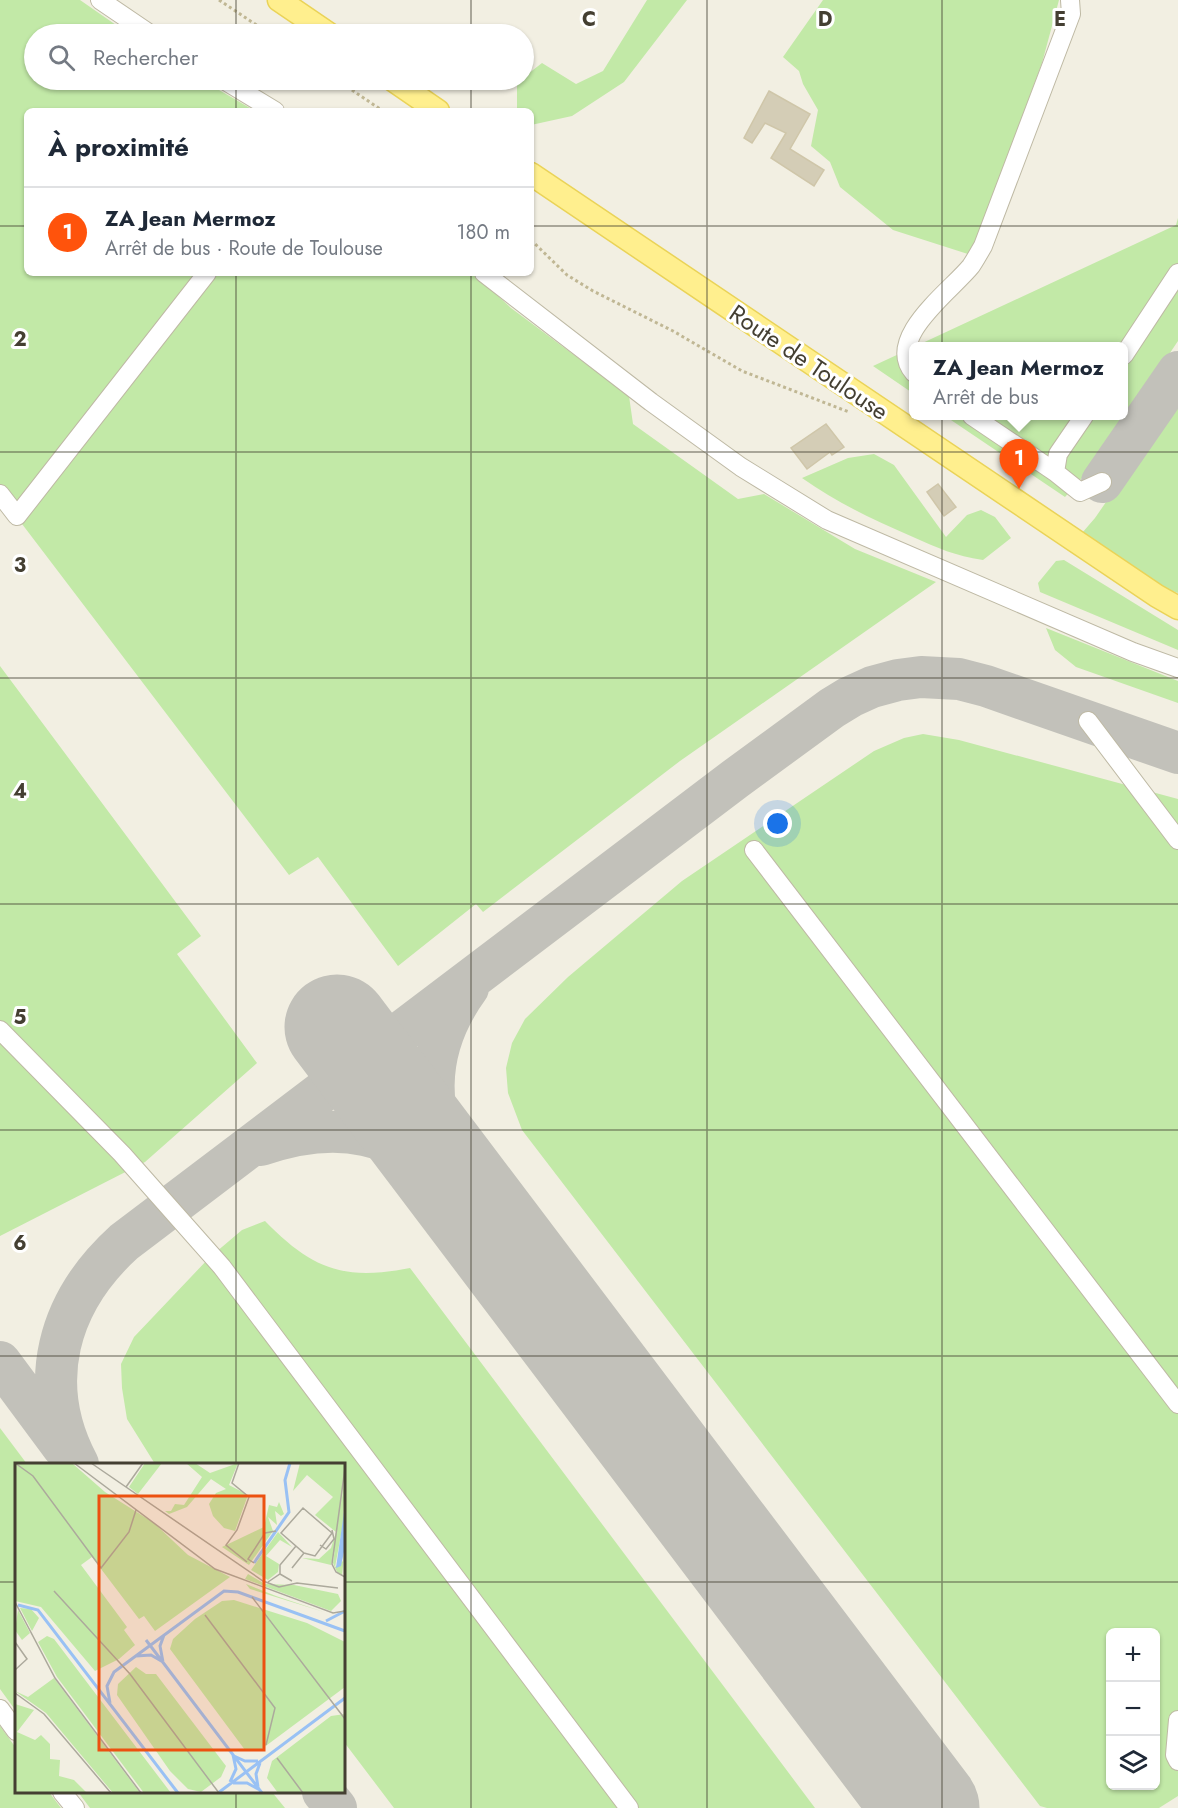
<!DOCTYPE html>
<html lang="fr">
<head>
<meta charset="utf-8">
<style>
	body { margin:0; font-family:Jost,sans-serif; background:#f6f6f7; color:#1f2937 }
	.controls { position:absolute; right:18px; bottom:18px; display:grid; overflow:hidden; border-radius:9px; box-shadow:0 2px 4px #0004 }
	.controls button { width:54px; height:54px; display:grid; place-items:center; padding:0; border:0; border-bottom:2px solid #e0e1e3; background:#fff; color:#1f2937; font:30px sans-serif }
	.you { position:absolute; left:778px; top:824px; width:21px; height:21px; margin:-15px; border:4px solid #fff; border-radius:50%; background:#1a73e8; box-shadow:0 0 0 9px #1a73e833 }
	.badge { display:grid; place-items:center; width:39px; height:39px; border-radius:50%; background:#ff530c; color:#fff; font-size:20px; font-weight:700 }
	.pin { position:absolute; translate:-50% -50px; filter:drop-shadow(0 2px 3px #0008) }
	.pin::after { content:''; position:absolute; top:32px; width:21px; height:18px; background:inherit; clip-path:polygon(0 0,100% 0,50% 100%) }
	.popup { position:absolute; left:909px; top:342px; width:219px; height:78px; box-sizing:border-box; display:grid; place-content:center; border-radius:9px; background:#fff; filter:drop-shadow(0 2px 4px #0005); font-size:20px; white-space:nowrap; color:#747a83 }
	.popup b { font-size:22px; color:#1f2937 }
	.popup::after { content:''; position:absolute; left:50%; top:100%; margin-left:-12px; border:12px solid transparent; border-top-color:#fff }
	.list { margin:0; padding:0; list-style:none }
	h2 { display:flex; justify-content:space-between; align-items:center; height:78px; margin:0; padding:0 24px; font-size:26px }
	h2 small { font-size:20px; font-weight:400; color:#747a83 }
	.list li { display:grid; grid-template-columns:39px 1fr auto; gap:18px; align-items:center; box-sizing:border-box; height:90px; padding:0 24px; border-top:2px solid #e0e1e3 }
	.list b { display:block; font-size:22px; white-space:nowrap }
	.list p { margin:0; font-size:20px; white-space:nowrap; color:#747a83 }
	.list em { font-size:20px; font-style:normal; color:#747a83 }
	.icon { flex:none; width:33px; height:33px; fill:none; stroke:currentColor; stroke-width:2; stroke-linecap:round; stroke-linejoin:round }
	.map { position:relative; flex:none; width:1178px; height:1808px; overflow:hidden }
	.search { position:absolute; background:#fff; box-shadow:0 2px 4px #0004; left:24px; top:24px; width:510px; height:66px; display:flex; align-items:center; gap:15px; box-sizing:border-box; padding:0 21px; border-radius:33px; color:#747a83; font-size:22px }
	.panel { position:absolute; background:#fff; box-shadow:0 2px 4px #0004; left:24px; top:108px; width:510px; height:168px; border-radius:9px }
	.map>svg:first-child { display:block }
	.green { fill:#c2e9a7; fill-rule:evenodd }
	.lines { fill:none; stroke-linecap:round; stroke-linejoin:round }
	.taxiway { stroke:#c2c1ba; stroke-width:42 }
	.runway { stroke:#c2c1ba; stroke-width:105 }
	.building { fill:#d4cdb6; stroke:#cfc6a9; stroke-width:1.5 }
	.minor-casing { stroke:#beb9a4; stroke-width:20 }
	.major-casing { stroke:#ead358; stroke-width:25 }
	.path { stroke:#c0b794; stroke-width:3; stroke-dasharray:3 3; stroke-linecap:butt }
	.minor { stroke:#fff; stroke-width:18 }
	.major { stroke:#ffef8e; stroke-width:22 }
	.grid { fill:none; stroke:#443f32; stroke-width:1.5; stroke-opacity:0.55 }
	.labels { text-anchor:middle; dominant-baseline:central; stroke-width:6; stroke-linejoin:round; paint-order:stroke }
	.street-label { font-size:24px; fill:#443f32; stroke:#fff }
	.inset-river { fill:none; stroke:#99c1f4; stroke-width:3 }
	.inset-road { fill:none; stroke:#aca99c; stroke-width:1.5 }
	.view { fill:#ec5110; fill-opacity:0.15; stroke:#ec5110; stroke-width:3 }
	.inset-edge { fill:none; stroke:#443f32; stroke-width:3 }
	.grid-label { font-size:20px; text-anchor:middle; font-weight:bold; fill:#443f32; stroke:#fff; stroke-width:6; stroke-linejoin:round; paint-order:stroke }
</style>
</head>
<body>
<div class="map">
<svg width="1178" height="1808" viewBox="0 0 1178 1808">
	<rect width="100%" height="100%" fill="#f2efe2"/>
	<path class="green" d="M0 0H80L129 34H34V80H202L255 111H27V273H473L511 308 629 396 633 424 738 499 764 494 855 549 936 582 680 761 483 912 476 904 398 966 318 857 289 875 0 495Z
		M647 0H687L624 82 572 116 531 125V111H472L468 108H517V82L524 80V77L542 63 576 84 603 71Z
		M823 0H1059L1042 63 971 255 893 230 840 187 830 162 811 146 818 110 803 84 799 71 783 57Z
		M1178 218V341L1098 460 1065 497 945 416H1124V346H916L1176 225Z
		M914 347V394L873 366Z
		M1178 398V593L1167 589 1082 533 1095 518Z
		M874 454 894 465 946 537 967 515 981 510 995 517 1011 538 983 560C955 556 938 548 913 537 874 520 837 503 802 478L848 458Z
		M1064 560 1178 630V650L1040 592 1038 583 1056 561Z
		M1046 628 1178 681V703L1076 667 1055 650Z
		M0 666 201 936 177 954 257 1063 145 1162 0 1236Z
		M923 734 959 740 1178 799V1796L1159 1808H1047L1040 1806 522 1130 508 1093 506 1068 512 1043 525 1019 568 977 682 881 874 751 904 738ZM1110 1632H1156V1786H1110Z
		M265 1221C312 1269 343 1281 410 1268L815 1808H394L344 1742V1464H155L127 1419 122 1388 121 1364 134 1337 209 1258 242 1230Z
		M0 1428 27 1464H16V1711L0 1689Z
		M0 1726 16 1748V1792H49L61 1808H0Z
		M78 1792H272L285 1808H90Z"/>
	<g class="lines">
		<path class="taxiway" d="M1102 482 1178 372
			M261 1145C339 1118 396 1132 457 1186
			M457 1186C428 1114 420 1054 468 988
			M0 1362 63 1447
			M78 1464C35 1383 58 1302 124 1242L735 779 832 708 850 697 872 687 898 680 921 677 959 679 986 686 1178 753
			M323 1792 336 1808"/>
		<path class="runway" d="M337 1027 927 1808"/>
	</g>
	<path class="building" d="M769 91 810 114 790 149 824 170 814 186 771 158 786 133 765 123 752 143 744 138Z
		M826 424 844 447 832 455 830 452 807 469 791 448Z
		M938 484 956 507 944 516 927 492Z"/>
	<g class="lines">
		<defs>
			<path id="minor" d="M100 0 150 34
				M224 80 275 111
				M484 273 651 402 741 467 827 520 1133 652 1178 668
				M1124 355 1178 273
				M914 373C884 338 951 291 971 266 975 260 979 253 983 246L1071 14 1070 0
				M972 416 1055 472
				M1084 416 1058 454 1055 472 1080 492 1102 482
				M0 494 17 516 207 273
				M1088 721 1178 840
				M754 850 1178 1404
				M0 1030 122 1154 222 1267 629 1808
				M0 1709 16 1731
				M1178 1720 1175 1755 1178 1761
				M62 1792 75 1808"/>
			<path id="major" d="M279 0 329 34
				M393 80 438 111
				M531 174 1157 596 1178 608"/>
		</defs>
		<use href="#minor" class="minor-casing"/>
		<use href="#major" class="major-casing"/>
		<path class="path" d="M219 0 270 34
			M337 80 383 111
			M531 240 567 275 593 291 673 331 742 371 849 412"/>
		<use href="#minor" class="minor"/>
		<use href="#major" class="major"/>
	</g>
	<path class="grid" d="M236 0V34M471 0V34M707 0V1808M942 0V1808M236 80V111M471 80V111M0 226H27M531 226H1178M236 273V1464M471 273V1808M0 452H1178M0 678H1178M0 904H1178M0 1130H1178M0 1356H1178M0 1582H16M344 1582H1178M236 1792V1808"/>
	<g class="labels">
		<g class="street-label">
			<text transform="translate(809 362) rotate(34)">Route de Toulouse</text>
		</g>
	</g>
	<g transform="translate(15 1463)">
		<rect width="330" height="330" fill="#f2efe2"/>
		<path d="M0 0 58 1 90 29 139 60 173 92 215 114 140 168 129 153 124 156 77 94 66 102 112 164 109 167 120 182 104 196 80 208 26 144 0 138ZM130 0H147L123 31 114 24ZM171 0H180L195 10 223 0 214 22 233 32 220 68 209 65 198 53 194 41 201 30 211 26 196 16 172 44 154 51 150 48H156L160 41 169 42 187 14ZM285 0H330L323 74 316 102 287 95 304 96 316 85 321 69 300 52 318 34 292 12 278 28ZM330 13 328 61 320 104 328 98 330 84 327 113 322 109 318 100ZM264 39 269 51 266 53 260 48 262 62 253 54 258 68 234 102 207 84 249 64 254 42 262 44ZM263 69 277 84 265 77 251 93 264 101 263 109 253 117 236 107ZM233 111 250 121 279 122 323 131 326 138 316 148 230 116ZM231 121 261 133 309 149 235 126ZM219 137 292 160 330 179V224L244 288 230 287 155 186 158 176 180 156 207 138ZM5 145 16 146 24 155 17 168ZM3 147 15 170 7 177 0 167ZM32 173 39 176 156 330H129L42 214 23 179ZM121 204 131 211H141L211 303 206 314 186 329 173 326 155 308 102 232 103 221ZM39 215 125 330H98L31 250 0 228 13 234ZM0 241 19 247 2 269 20 277 26 272 35 281V296L45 297 44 313 59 317 72 330H0ZM330 251V330H263L252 315 257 298 316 253Z" fill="#c2e9a7"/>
		<path d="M330 42V84L326 103 321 105Z" fill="#99c1f4"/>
		<path class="inset-river" d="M239 100 274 49 270 17 275 0M3 142 23 147 163 330M311 158 330 148M131 177 247 330M121 193 136 192 148 199M148 199 145 183 149 172M95 240 92 223 99 209 209 128 223 129 330 168M219 293 230 298H243M215 319 221 306 218 292M218 320H232L245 327M243 324 241 311 245 300M203 330 330 235"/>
		<path class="inset-road" d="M0 0 18 13 86 105 114 69 121 47M59 0 200 106 318 150 330 148M76 0 248 118 264 124 282 120 323 125M224 0 217 20 234 34 222 67 211 82 232 99M330 5 317 101 321 109 330 114M111 24 128 0M288 45 317 70 300 93 289 90 266 70ZM305 82 311 86 319 76 317 67M239 100 233 96 250 70 261 68M277 105 289 90M265 111V102L281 83M253 119 265 111 277 118M39 128 115 211 204 330M237 134 330 256M0 139 40 215 126 330M190 152 260 245 251 282M0 179 12 196 0 207M0 230 29 251 96 330M262 295 288 330"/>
		<path class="view" d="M84 33H249V287H84Z"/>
		<rect width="330" height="330" class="inset-edge"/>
	</g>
	<g class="grid-label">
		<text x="589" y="26">C</text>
		<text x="825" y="26">D</text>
		<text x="1060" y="26">E</text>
		<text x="20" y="346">2</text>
		<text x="20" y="572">3</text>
		<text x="20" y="798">4</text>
		<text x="20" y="1024">5</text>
		<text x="20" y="1250">6</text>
	</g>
</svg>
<div class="controls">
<button>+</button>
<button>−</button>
<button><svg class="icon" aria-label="layers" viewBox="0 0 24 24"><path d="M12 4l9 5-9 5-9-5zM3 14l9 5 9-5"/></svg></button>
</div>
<div class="you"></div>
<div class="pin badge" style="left:1019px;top:489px">1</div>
<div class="popup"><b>ZA Jean Mermoz</b>Arrêt de bus</div>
<div class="search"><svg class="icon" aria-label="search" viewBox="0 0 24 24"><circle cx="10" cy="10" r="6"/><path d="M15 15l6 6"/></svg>Rechercher</div>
<section class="panel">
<h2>À proximité<small></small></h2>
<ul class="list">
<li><span class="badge">1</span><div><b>ZA Jean Mermoz</b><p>Arrêt de bus · Route de Toulouse</p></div><em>180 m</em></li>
</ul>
</section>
</div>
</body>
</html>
